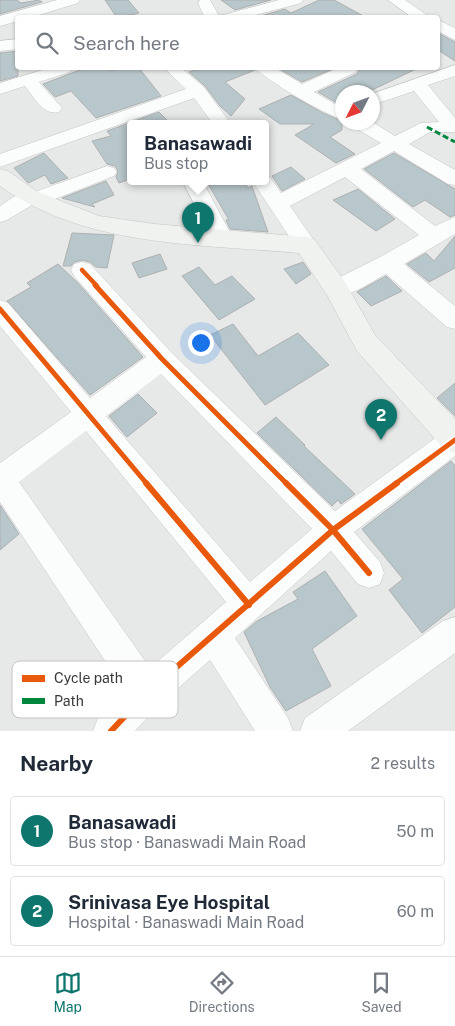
<!DOCTYPE html>
<html lang="en">
<head>
<meta charset="utf-8">
<style>
	body { margin:0; font-family:"Public Sans",sans-serif; background:#f2f2f3; color:#1f2937 }
	.compass { position:absolute; left:335px; top:85px; width:45px; height:45px; border-radius:50%; background:#fff; box-shadow:0 1px 4px #0004; rotate:228deg }
	.you { position:absolute; left:200px; top:342px; width:18px; height:18px; margin:-12px; border:4px solid #fff; border-radius:50%; background:#1a73e8; box-shadow:0 0 0 8px #1a73e833 }
	.badge { display:grid; place-items:center; width:32px; height:32px; border-radius:50%; background:#0f766e; color:#fff; font-size:16px; font-weight:700 }
	.pin { position:absolute; translate:-50% -41px; filter:drop-shadow(0 1px 2px #0008) }
	.pin::after { content:''; position:absolute; top:26px; width:18px; height:15px; background:inherit; clip-path:polygon(0 0,100% 0,50% 100%) }
	.popup { position:absolute; left:127px; top:120px; width:142px; height:65px; box-sizing:border-box; display:grid; place-content:center; border-radius:5px; background:#fff; filter:drop-shadow(0 1px 4px #0005); font-size:16px; white-space:nowrap; color:#747a83 }
	.popup b { font-size:19px; color:#1f2937 }
	.popup::after { content:''; position:absolute; left:50%; top:100%; margin-left:-10px; border:10px solid transparent; border-top-color:#fff }
	.list { margin:0; padding:0; list-style:none }
	h2 { display:flex; justify-content:space-between; align-items:center; height:65px; margin:0; padding:0 20px; font-size:21px }
	h2 small { font-size:16px; font-weight:400; color:#747a83 }
	.list li { display:grid; grid-template-columns:32px 1fr auto; gap:15px; align-items:center; box-sizing:border-box; height:70px; margin:0 10px 10px; padding:0 10px; border:1px solid #e0e1e3; border-radius:5px }
	.list b { display:block; font-size:19px; white-space:nowrap }
	.list p { margin:0; font-size:16px; white-space:nowrap; color:#747a83 }
	.list em { font-size:16px; font-style:normal; color:#747a83 }
	.icon { flex:none; width:28px; height:28px; fill:none; stroke:currentColor; stroke-width:2; stroke-linecap:round; stroke-linejoin:round }
	.map { position:relative; flex:none; width:455px; height:731px; overflow:hidden }
	.search { position:absolute; background:#fff; box-shadow:0 1px 4px #0004; left:15px; right:15px; top:15px; height:55px; display:flex; align-items:center; gap:12px; box-sizing:border-box; padding:0 18px; border-radius:5px; color:#747a83; font-size:19px }
	.sheet { height:225px; background:#fff }
	nav { display:flex; justify-content:space-around; align-items:center; box-sizing:border-box; height:70px; border-top:1px solid #e0e1e3; background:#fff; font-size:14px; color:#747a83 }
	nav a { display:grid; justify-items:center; gap:2px }
	nav .on { color:#0f766e }
	.map>svg:first-child { display:block }
	.building { fill:#b8c7cb; stroke:#afb0b0 }
	.lines { fill:none; stroke-linecap:round; stroke-linejoin:round }
	.minor-casing { stroke:#c4c6c5; stroke-width:1 }
	.secondary-casing { stroke:#c4c6c5; stroke-width:1 }
	.minor { fill:#fbfcfc; fill-rule:evenodd }
	.secondary { fill:#f0f2f0; fill-rule:evenodd }
	.quiet { stroke:#00873e; stroke-width:3; stroke-dasharray:6 3; stroke-linecap:butt }
	.cycleway-far2-casing { stroke:#fff; stroke-width:7 }
	.cycleway-far1-casing { stroke:#fff; stroke-width:8 }
	.cycleway-casing { stroke:#fff; stroke-width:9 }
	.cycleway-far2 { stroke:#e8590c; stroke-width:4.5 }
	.cycleway-far1 { stroke:#e8590c; stroke-width:5 }
	.cycleway { stroke:#e8590c; stroke-width:6 }
	.key { fill:#fff; stroke:#c3c3c3; stroke-width:1 }
	.key-label { font-size:14px; fill:#373838 }
</style>
</head>
<body>
<div class="map">
<svg width="455" height="731" viewBox="0 0 455 731">
	<rect width="100%" height="100%" fill="#e7e9e8"/>
	<path class="building" d="M0 0H17L21 3 39 0 42 2 0 14Z
		M105 0H128L139 13 117 18Z
		M221 0H271L235 10Z
		M319 0H334L367 18H254L285 9 291 13Z
		M438 33 455 42V61L438 50Z
		M18 51V76L0 81V53Z
		M85 68H106L111 71 119 68H139L161 96 96 118 71 91 55 97 43 84Z
		M201 68H254L255 70 225 82 245 99 231 116 220 106 205 86 189 72Z
		M278 68H335L302 82Z
		M360 68H418L368 92H342V106L318 92 357 74Z
		M291 95 323 113 342 121V130L330 137 355 154 336 163 295 135 314 124H280L259 109Z
		M159 112 171 124H130V179L119 183 116 177 118 171 115 166 107 164 92 141 111 136 107 131Z
		M44 153 59 169 68 178 51 184 45 175 28 183 14 168Z
		M394 153 455 189V215L450 217 425 200 413 207 364 169Z
		M291 167 305 179 282 191 272 176Z
		M106 181 114 195 92 204 95 207 62 198Z
		M207 182H244L248 188 252 186 268 232 230 229 226 220H229Z
		M358 189 395 219 376 231 333 200Z
		M72 233 114 235 107 268 96 267 90 262 82 260 74 262 71 266H63Z
		M455 236V268L429 282 407 264 426 253 434 261Z
		M160 254 167 269 139 278 132 263Z
		M303 262 311 274 296 284 284 269Z
		M58 264 78 283 143 357 90 395 7 301 31 287 27 283Z
		M199 267 215 285 232 276 255 299 219 320 182 276Z
		M386 276 402 291 371 306 357 292Z
		M233 324 258 356 298 333 329 365 265 405 210 335Z
		M455 383V416L437 398Z
		M138 394 157 413 127 437 109 416Z
		M276 417 305 445 304 446 355 494 341 504 338 500 332 506 257 433Z
		M451 461 455 466V607L422 633 389 590 403 579 362 529Z
		M0 505 19 534 0 550Z
		M325 571 357 616 312 649 331 686 286 711 270 687 244 632 257 621 298 599 293 592Z"/>
	<g class="lines">
		<defs>
			<path id="minor" d="M57 0H80L78 3 29 18H18V21L0 26V16Z
				M200 0H210L219 16 279 0H303L301 3 245 18H205L198 3Z
				M388 0H405L431 18H413Z
				M438 20 455 28V40L438 31Z
				M18 39V49L0 51V41Z
				M455 65V76L428 85 455 118V132H430L409 144 455 170V185L448 184 394 151 361 169 435 226 455 217V234L404 264 455 306V329L447 327 386 274C370 282 346 301 328 295L325 289 328 283 380 257 419 235 345 177 290 206 317 245 314 250 306 253 298 250 253 182H266V176L270 177 281 193 381 143 352 126 349 122H372L395 136 421 123 439 122 414 91 372 105V94Z
				M49 68H72L70 72 39 82 62 108 59 112C43 116 34 97 25 86L0 94V83Z
				M164 68H181L204 87 231 124H213L194 98 0 167V154L186 89Z
				M256 68H275L302 84 338 68H358L356 72 314 92 342 108V119C328 116 263 79 256 68Z
				M107 166 114 168 117 172 114 176 42 204 32 205 7 220 0 222V206C10 200 23 188 35 192Z
				M183 182H203L233 238 230 243 222 246 214 243Z
				M82 262 90 264 171 352 335 511 445 431 455 428V456L354 532 380 562 384 573 380 584 369 588 358 584 331 551 235 638 288 718 293 731H255L210 660 159 705 135 731H93L98 718 125 691 0 502V463L71 412 0 326V300L8 303 90 398 146 357 74 276 71 270 74 264ZM161 374 312 529 250 582 106 416ZM86 431 226 602 150 668 19 482Z
				M455 617V653L348 731H300L305 718 443 621Z"/>
			<path id="secondary" d="M0 169 8 171 38 192 99 216 155 224 306 237 314 239 345 282 375 335 455 419V453L444 449 357 351 327 295 299 253C198 244 85 247 0 186Z"/>
		</defs>
		<use href="#minor" class="minor-casing"/>
		<use href="#secondary" class="secondary-casing"/>
		<use href="#minor" class="minor"/>
		<use href="#secondary" class="secondary"/>
		<path class="quiet" d="M427 127 455 142"/>
		<defs>
			<path id="cycleway-far2" d="M82 270 97 286"/>
			<path id="cycleway-far1" d="M95 285 162 359 287 484
				M0 309 147 484
				M395 484 455 440"/>
			<path id="cycleway" d="M146 483 249 605
				M286 483 333 530 369 573
				M111 731 147 693 333 530 397 483"/>
		</defs>
		<use href="#cycleway-far2" class="cycleway-far2-casing"/>
		<use href="#cycleway-far1" class="cycleway-far1-casing"/>
		<use href="#cycleway" class="cycleway-casing"/>
		<use href="#cycleway-far2" class="cycleway-far2"/>
		<use href="#cycleway-far1" class="cycleway-far1"/>
		<use href="#cycleway" class="cycleway"/>
	</g>
	<rect x="12" y="661" width="166" height="57" rx="8" class="key"/>
	<rect x="22" y="675" width="23" height="7" fill="#e8590c"/>
	<rect x="22" y="698" width="23" height="6" fill="#00873e"/>
	<g class="key-label">
		<text x="54" y="683">Cycle path</text>
		<text x="54" y="706">Path</text>
	</g>
</svg>
<svg class="compass" viewBox="-18 -18 36 36"><path d="M0-13l5 13h-10z" fill="#e53935"/><path d="M0 13l5-13h-10z" fill="#747a83"/></svg>
<div class="you"></div>
<div class="pin badge" style="left:198px;top:243px">1</div>
<div class="popup"><b>Banasawadi</b>Bus stop</div>
<div class="pin badge" style="left:381px;top:440px">2</div>
<div class="search"><svg class="icon" aria-label="search" viewBox="0 0 24 24"><circle cx="10" cy="10" r="6"/><path d="M15 15l6 6"/></svg>Search here</div>
</div>
<section class="sheet">
<h2>Nearby<small>2 results</small></h2>
<ul class="list">
<li><span class="badge">1</span><div><b>Banasawadi</b><p>Bus stop · Banaswadi Main Road</p></div><em>50 m</em></li>
<li><span class="badge">2</span><div><b>Srinivasa Eye Hospital</b><p>Hospital · Banaswadi Main Road</p></div><em>60 m</em></li>
</ul>
</section>
<nav>
<a class="on"><svg class="icon" aria-label="map" viewBox="0 0 24 24"><path d="M3 6l6-2 6 2 6-2v14l-6 2-6-2-6 2zM9 4v14M15 6v14"/></svg>Map</a>
<a><svg class="icon" aria-label="directions" viewBox="0 0 24 24"><path d="M12 3l9 9-9 9-9-9zM9 14v-3h6M13 9l2 2-2 2"/></svg>Directions</a>
<a><svg class="icon" aria-label="saved" viewBox="0 0 24 24"><path d="M7 4h10v16l-5-4-5 4z"/></svg>Saved</a>
</nav>
</body>
</html>
